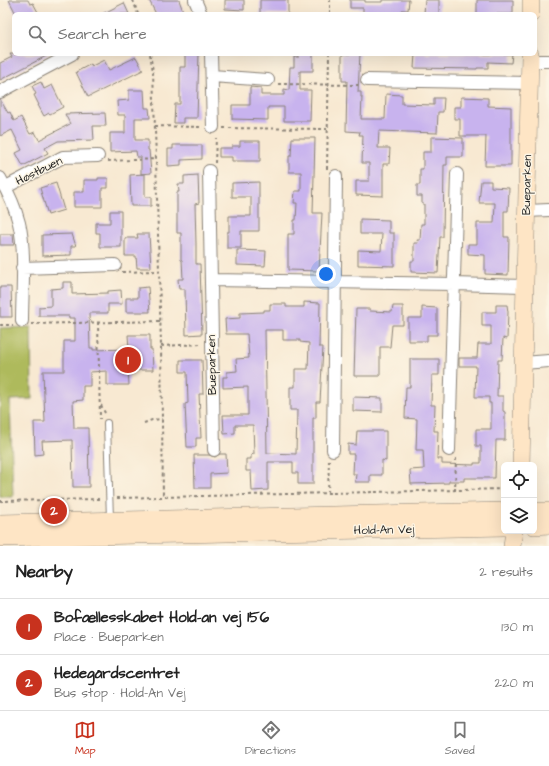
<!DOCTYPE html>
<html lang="en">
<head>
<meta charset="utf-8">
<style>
	body { margin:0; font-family:"Architects Daughter",sans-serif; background:#f6f6f6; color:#222 }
	.controls { position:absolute; right:12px; bottom:12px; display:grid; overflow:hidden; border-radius:6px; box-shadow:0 4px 16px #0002 }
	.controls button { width:36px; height:36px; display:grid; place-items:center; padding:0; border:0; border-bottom:1px solid #e0e0e0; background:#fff; color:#222; font:20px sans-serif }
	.you { position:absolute; left:326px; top:274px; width:14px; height:14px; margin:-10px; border:3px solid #fff; border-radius:50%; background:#1a73e8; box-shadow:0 0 0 6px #1a73e833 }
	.badge { display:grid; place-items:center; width:26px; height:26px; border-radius:50%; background:#c8321e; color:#fff; font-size:13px; font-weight:700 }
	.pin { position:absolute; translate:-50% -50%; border:2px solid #fff; box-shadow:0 1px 4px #0006 }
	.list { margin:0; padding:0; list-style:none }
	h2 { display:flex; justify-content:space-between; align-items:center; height:52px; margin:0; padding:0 16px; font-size:17px }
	h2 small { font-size:13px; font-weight:400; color:#767676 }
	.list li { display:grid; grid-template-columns:26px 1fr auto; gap:12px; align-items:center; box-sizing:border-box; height:56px; padding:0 16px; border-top:1px solid #e0e0e0 }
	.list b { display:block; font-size:15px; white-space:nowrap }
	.list p { margin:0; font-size:13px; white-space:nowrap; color:#767676 }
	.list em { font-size:13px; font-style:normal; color:#767676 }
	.icon { flex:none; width:22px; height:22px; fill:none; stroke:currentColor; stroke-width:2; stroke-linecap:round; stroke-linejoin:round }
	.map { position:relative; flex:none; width:549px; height:546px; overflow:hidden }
	.search { position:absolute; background:#fff; box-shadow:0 4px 16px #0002; left:12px; right:12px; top:12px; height:44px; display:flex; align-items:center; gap:10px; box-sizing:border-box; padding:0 14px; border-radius:6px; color:#767676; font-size:15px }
	.sheet { height:164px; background:#fff }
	nav { display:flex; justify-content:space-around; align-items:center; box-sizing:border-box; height:56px; border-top:1px solid #e0e0e0; background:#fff; font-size:11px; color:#767676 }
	nav a { display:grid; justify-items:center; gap:2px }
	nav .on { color:#c8321e }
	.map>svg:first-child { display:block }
	.green { fill:#aeba5c; stroke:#656b3c }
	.building { fill:#c8b3ee; fill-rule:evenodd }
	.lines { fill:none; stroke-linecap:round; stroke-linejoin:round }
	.lane-casing { stroke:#8a8277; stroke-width:8 }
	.street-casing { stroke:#8a8277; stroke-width:14 }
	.secondary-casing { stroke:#8a8277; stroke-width:18 }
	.path { stroke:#8a8277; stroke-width:2; stroke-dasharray:3 3; stroke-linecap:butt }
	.lane { stroke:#fff; stroke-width:6 }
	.street { stroke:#fff; stroke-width:12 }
	.secondary { stroke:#fee5c5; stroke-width:17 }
	.labels { text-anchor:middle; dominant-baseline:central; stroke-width:3; stroke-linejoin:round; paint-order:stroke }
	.street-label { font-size:12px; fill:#1c1c1c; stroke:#fcf5e5 }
</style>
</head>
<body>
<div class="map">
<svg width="549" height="546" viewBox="0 0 549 546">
	<rect width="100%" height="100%" fill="#fcf5e5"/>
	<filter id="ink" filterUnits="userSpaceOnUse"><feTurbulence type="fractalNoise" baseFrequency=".025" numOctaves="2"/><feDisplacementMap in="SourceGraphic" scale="8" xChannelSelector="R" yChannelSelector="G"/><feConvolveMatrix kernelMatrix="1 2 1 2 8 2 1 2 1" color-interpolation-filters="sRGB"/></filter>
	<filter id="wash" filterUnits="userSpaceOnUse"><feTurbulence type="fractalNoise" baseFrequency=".012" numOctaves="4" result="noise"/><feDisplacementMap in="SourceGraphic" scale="16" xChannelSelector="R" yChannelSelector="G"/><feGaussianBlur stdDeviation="0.9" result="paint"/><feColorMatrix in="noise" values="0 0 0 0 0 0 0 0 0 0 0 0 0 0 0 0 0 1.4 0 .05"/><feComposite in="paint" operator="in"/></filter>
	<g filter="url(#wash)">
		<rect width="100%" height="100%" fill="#f8e9d2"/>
		<path class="green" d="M31 327 32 399 10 400 13 497H0V328Z"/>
		<g id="blocks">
			<path class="building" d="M9 0H28L30 4 33 3 39 14H16Z
				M149 0H179L184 14H156Z
				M225 0H244V10L225 9Z
				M260 0H288V14H260Z
				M350 0H365V2H382V0H409L408 10H402L401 14H363V8H350Z
				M425 0H439V14H424Z
				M477 0H513V13L511 14H477Z
				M124 3 129 14H102Z
				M10 54H50L0 80V63L12 57Z
				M185 54H199L197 118H183V123H174L175 104H180V67H185Z
				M299 54H313V71H300V90H311L310 121H284V107H268V120L232 119V105H250V87L261 88V95H284V89L289 90 290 67H294V57H299Z
				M342 54H360L358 92H361V97H362L361 119H385L386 94 402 95V104L434 105V98H444L443 112H438L437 133 379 131 378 148H390L389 164H383V196L356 195V181H369V163H362L363 135H359L360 132 346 131 347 81H342Z
				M415 54H512L511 63 488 62V68H477V69L414 68Z
				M136 57 143 70 88 97 76 72 91 64 92 66 104 60 109 70Z
				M41 82 44 89 52 85 63 107 50 114 49 113 44 116 38 105H39L34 95 36 94 32 86Z
				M129 90H144L145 108H149L150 118H135V140H148V150H149L151 173 141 174V157H137L136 151 110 152V133H125V115H118L117 101 129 100Z
				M461 97 488 98V106L511 107V166H485L486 136H460V119H454V107H461Z
				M0 99 8 113 10 112 14 121 21 117 30 134 35 132 39 140 70 124 65 114 105 113 106 126H93L94 140 58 141 45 148 48 153 23 166 16 153 22 150 12 130 0 136Z
				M431 137 463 138V157H447V165H444L443 237H440L438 273 411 272V261H414V243H418L417 240H420L421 224H424V204H422V196H417V185H420V169H423V152H431Z
				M292 138H315L313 213H322L319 271 288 270V234H294V220H296L297 203H294L295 191H301V172H289V156H291Z
				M240 141H260V161H232V157H219V148H232V146H240Z
				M173 145H202V159L181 160V165L168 166V149H173Z
				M145 174V197H151V206H131L130 175Z
				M198 175 199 203 195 204 196 244V264H200L202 334 186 335 185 289H179L178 279H183L182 260H181V233H177V192H179L178 184H184V176Z
				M98 178H108V188H102V207H74V192H84V180H98Z
				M481 181H491V187L509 188 508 211H504V237H509L508 275 485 274V255L468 254V244H477V223H494L495 203H479Z
				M259 182V231H241V248H227V232H229V216H251V197H232V183Z
				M56 183 64 210 48 215 40 188Z
				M110 211H121V247H100V233H96V223H110Z
				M360 219 389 220V233H394V266L358 265V250L381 251 382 234H360Z
				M0 234H13L14 245H0Z
				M72 234 76 246H71V255L42 256V235Z
				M137 234H149L151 268H137L136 256H125V238H138Z
				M237 250 266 251 265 266 237 265Z
				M63 282H72V294L108 293V291L121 290 122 304H108V313H89L90 348H93V350L129 349 128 335H150V349H152L153 370H128L129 385H107V371L90 372V386H83V400L73 401 74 428H88L89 487H73L72 440 42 441 43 454 35 455 34 422H45L43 371H64V341H75V318H69V316H39V307L51 306V289L63 288Z
				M0 287H11L12 317H0Z
				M148 287 150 312H126V298H138V288Z
				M304 302 320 303 319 347H323L320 402H316V418H313V484H298V473H293V462H268V490L252 491 251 471H246V459H251V455L254 454 253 425H235V433L224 434 223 415H248V387L223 388V377H227V372L237 371 236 359 249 358 247 334H226L225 319 240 318V313L264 312V310H270V304H286V307H304ZM265 330H283V340H300V342L309 343 308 369H295V387H290V410H297L296 454 267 453Z
				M496 305H507L508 312 507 339 503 338 502 360H498L497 396H503V411L505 412V440H496L495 478H464V481H449V483L411 484 410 470 424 469 423 450H416L417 419 405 418 406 387H410V359H439V375H432L431 405H435L434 431H438L437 459H442V464L474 465V463H481V446H476V429H491V403H489V397H475L476 366H459V358H477L478 344H491V326H482V312H496Z
				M393 306H403V325H392L390 347H380V376H354L356 309H370V311L392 312Z
				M422 307 437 308V335H427V341H408V318H422Z
				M180 360H202L203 394H199L201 438H196V447H187L185 404 188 403 187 372H180Z
				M353 397 382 398V412L353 411Z
				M357 431H386V461L382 460V475H370V482H355L356 474H353L354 454H348V444L356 445Z
				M220 454H226L227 473 210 474V488H195L194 455H209L215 457Z"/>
		</g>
	</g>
	<g filter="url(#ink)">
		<use href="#blocks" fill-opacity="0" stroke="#8a8277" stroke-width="1"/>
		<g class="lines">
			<defs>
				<path id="lane" d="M107 423 110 519"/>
				<path id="street" d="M195 0 201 14
					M211 54 213 127
					M530 61H549
					M212 76 268 80
					M367 80 529 83
					M0 92 72 54
					M209 171 214 450
					M0 178C8 192 15 207 19 223 26 251 22 292 22 321
					M6 187 63 157 98 156
					M527 211 549 210
					M22 268 115 265
					M211 280 454 284 525 286
					M523 363 549 361
					M333 450 336 176
					M449 450 457 174"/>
				<path id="secondary" d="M531 14V0
					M521 465 530 54
					M534 511H549
					M0 523 504 511
					M534 526 549 525
					M0 538 504 527
					M512 546 514 531"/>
			</defs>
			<use href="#lane" class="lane-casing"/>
			<use href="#street" class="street-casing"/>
			<use href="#secondary" class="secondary-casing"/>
			<path class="path" d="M133 0 138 14
				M330 14V0
				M150 54 153 71 156 159 161 346 163 497
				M278 84 358 85
				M155 126 202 127
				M223 128 327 129
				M108 161 156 159
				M215 163 216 138
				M327 169 329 54
				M122 272 159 271
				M98 322 100 419
				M31 324 160 321
				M0 325H13
				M161 346 202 344
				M101 405 106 415
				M144 423 152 420 162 419
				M455 491 456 458
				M328 493 329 460
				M117 498 504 489
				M0 501 101 499"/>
			<use href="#lane" class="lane"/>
			<use href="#street" class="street"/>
			<use href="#secondary" class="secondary"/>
		</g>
	</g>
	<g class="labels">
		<g class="street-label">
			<text transform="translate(39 171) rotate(-26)">Høstbuen</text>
			<text transform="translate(527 185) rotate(-89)">Bueparken</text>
			<text transform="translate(212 365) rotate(-91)">Bueparken</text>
			<text transform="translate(384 530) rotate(-1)">Hold-An Vej</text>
		</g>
	</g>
</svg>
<div class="controls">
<button><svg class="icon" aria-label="locate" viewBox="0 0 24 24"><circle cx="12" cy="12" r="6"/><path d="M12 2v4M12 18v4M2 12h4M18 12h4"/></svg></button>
<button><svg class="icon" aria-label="layers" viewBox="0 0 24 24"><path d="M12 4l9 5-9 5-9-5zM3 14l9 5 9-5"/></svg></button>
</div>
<div class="you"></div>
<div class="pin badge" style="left:128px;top:360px">1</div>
<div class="pin badge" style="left:54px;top:511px">2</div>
<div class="search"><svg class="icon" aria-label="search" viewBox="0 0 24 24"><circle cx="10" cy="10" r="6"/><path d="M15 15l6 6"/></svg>Search here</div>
</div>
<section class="sheet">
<h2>Nearby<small>2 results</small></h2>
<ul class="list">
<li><span class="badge">1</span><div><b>Bofællesskabet Hold-an vej 156</b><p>Place · Bueparken</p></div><em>130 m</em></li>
<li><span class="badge">2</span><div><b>Hedegårdscentret</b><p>Bus stop · Hold-An Vej</p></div><em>220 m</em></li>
</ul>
</section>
<nav>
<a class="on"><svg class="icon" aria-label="map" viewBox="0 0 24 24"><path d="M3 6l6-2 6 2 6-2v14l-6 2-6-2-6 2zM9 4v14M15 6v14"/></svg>Map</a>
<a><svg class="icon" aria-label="directions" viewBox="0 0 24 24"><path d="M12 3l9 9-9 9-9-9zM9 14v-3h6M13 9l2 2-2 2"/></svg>Directions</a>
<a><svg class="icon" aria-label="saved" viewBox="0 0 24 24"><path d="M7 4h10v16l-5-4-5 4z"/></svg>Saved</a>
</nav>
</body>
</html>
